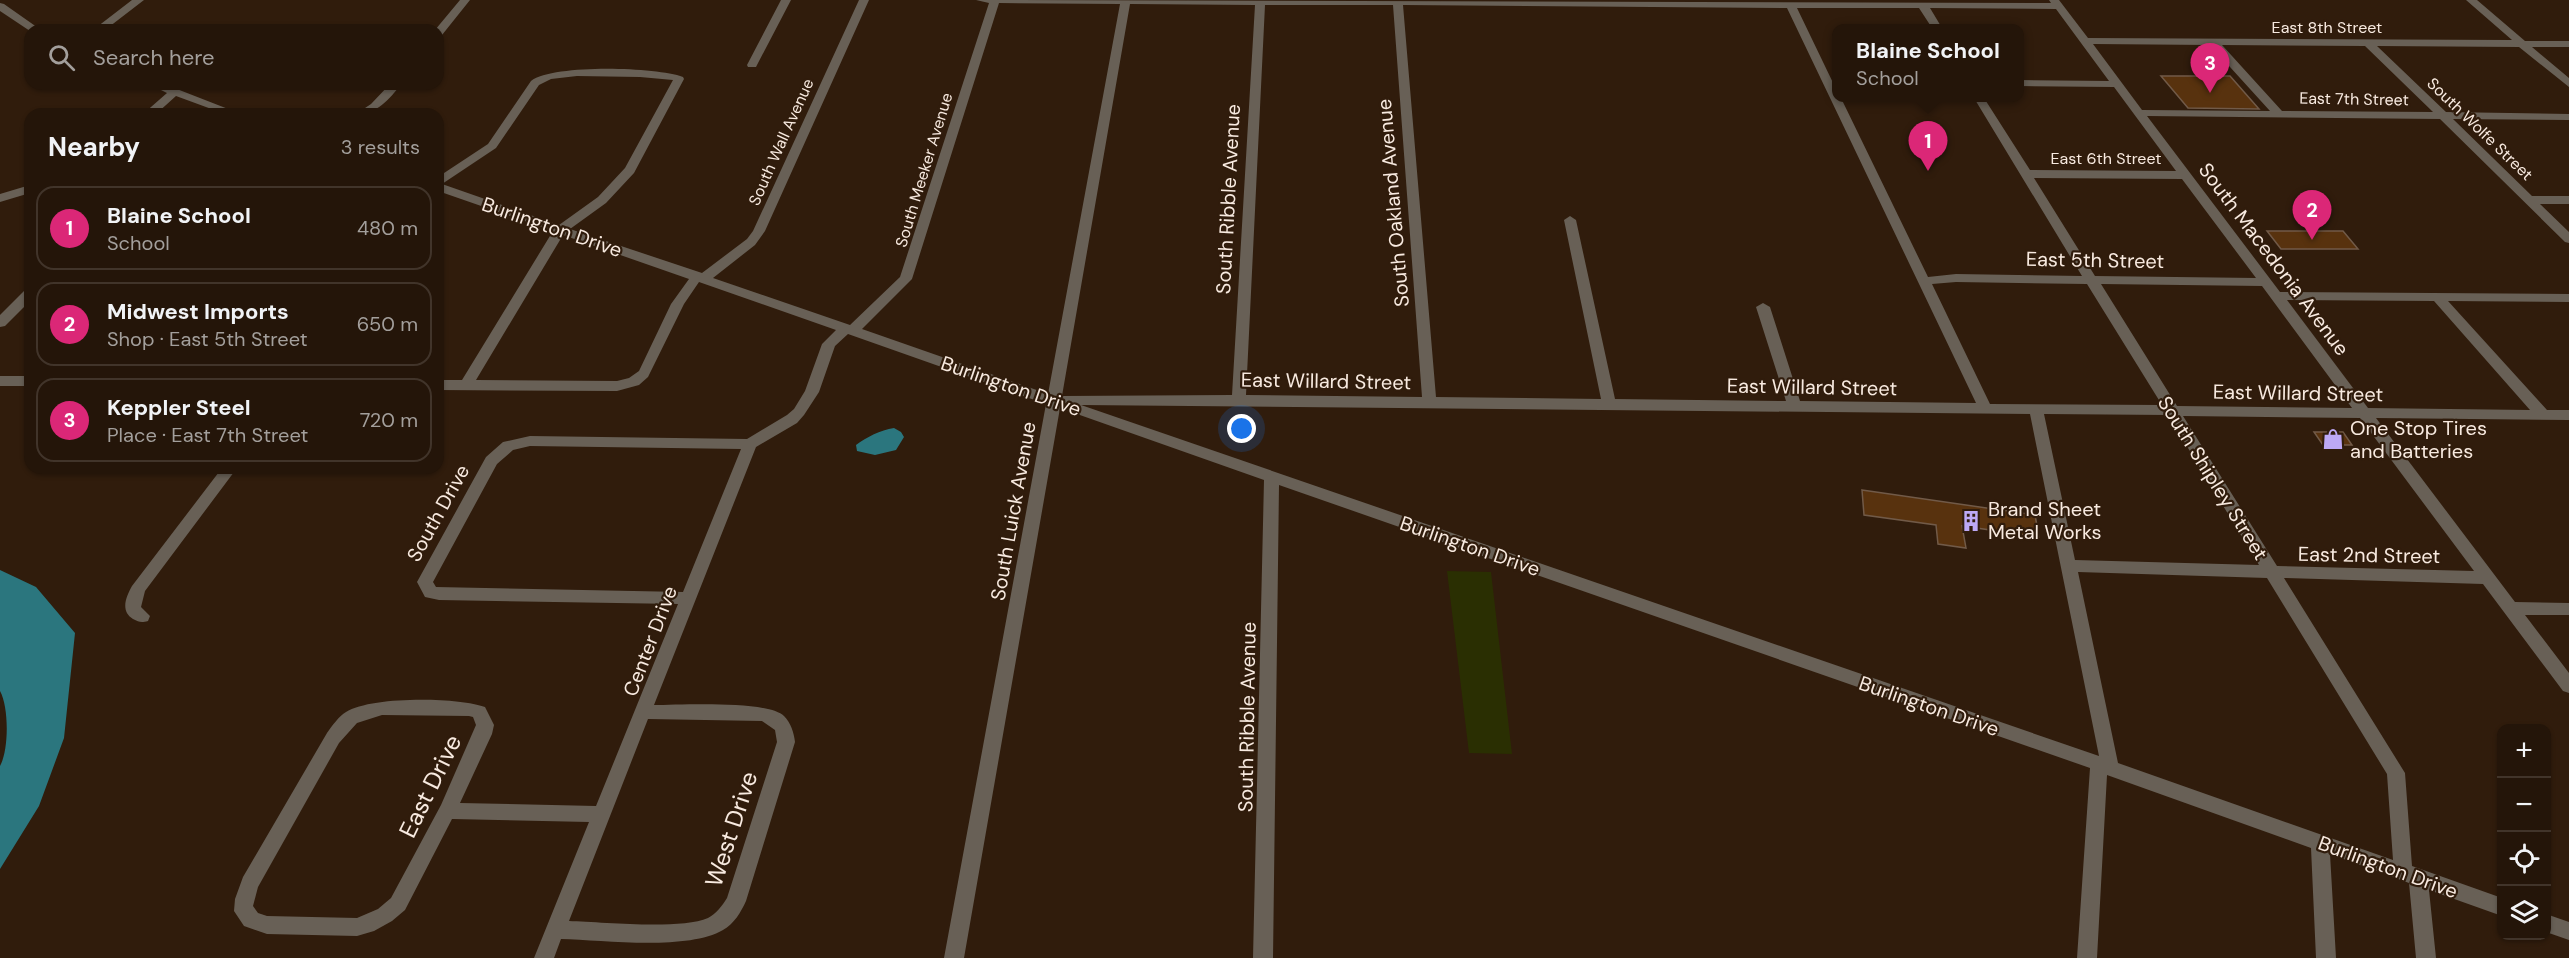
<!DOCTYPE html>
<html lang="en">
<head>
<meta charset="utf-8">
<style>
	body { margin:0; font-family:"DM Sans",sans-serif; background:#2c1e12; color:#f1f3f6 }
	.controls { position:absolute; right:18px; bottom:18px; display:grid; overflow:hidden; border-radius:12px; box-shadow:0 2px 4px #0004 }
	.controls button { width:54px; height:54px; display:grid; place-items:center; padding:0; border:0; border-bottom:2px solid #41342a; background:#241509; color:#f1f3f6; font:30px sans-serif }
	.you { position:absolute; left:1242px; top:429px; width:21px; height:21px; margin:-15px; border:4px solid #fff; border-radius:50%; background:#1a73e8; box-shadow:0 0 0 9px #1a73e833 }
	.badge { display:grid; place-items:center; width:39px; height:39px; border-radius:50%; background:#db2777; color:#fff; font-size:20px; font-weight:700 }
	.pin { position:absolute; translate:-50% -50px; filter:drop-shadow(0 2px 3px #0008) }
	.pin::after { content:''; position:absolute; top:32px; width:21px; height:18px; background:inherit; clip-path:polygon(0 0,100% 0,50% 100%) }
	.popup { position:absolute; left:1832px; top:24px; width:192px; height:78px; box-sizing:border-box; display:grid; place-content:center; border-radius:12px; background:#241509; filter:drop-shadow(0 2px 4px #0005); font-size:20px; white-space:nowrap; color:#a39f9c }
	.popup b { font-size:22px; color:#f1f3f6 }
	.popup::after { content:''; position:absolute; left:50%; top:100%; margin-left:-12px; border:12px solid transparent; border-top-color:#241509 }
	.list { margin:0; padding:0; list-style:none }
	h2 { display:flex; justify-content:space-between; align-items:center; height:78px; margin:0; padding:0 24px; font-size:26px }
	h2 small { font-size:20px; font-weight:400; color:#a39f9c }
	.list li { display:grid; grid-template-columns:39px 1fr auto; gap:18px; align-items:center; box-sizing:border-box; height:84px; margin:0 12px 12px; padding:0 12px; border:2px solid #41342a; border-radius:18px }
	.list b { display:block; font-size:22px; white-space:nowrap }
	.list p { margin:0; font-size:20px; white-space:nowrap; color:#a39f9c }
	.list em { font-size:20px; font-style:normal; color:#a39f9c }
	.icon { flex:none; width:33px; height:33px; fill:none; stroke:currentColor; stroke-width:2; stroke-linecap:round; stroke-linejoin:round }
	.map { position:relative; flex:none; width:2569px; height:958px; overflow:hidden }
	.search { position:absolute; background:#241509; box-shadow:0 2px 4px #0004; left:24px; top:24px; width:420px; height:66px; display:flex; align-items:center; gap:15px; box-sizing:border-box; padding:0 21px; border-radius:18px; color:#a39f9c; font-size:22px }
	.panel { position:absolute; background:#241509; box-shadow:0 2px 4px #0004; left:24px; top:108px; width:420px; height:366px; border-radius:18px }
	.map>svg:first-child { display:block }
	.green { fill:#2a2f02 }
	.water { fill:#2b767e }
	.building { fill:#58320e; stroke:#715a48; stroke-width:1.5 }
	.lines { fill:none; stroke-linecap:round; stroke-linejoin:round }
	.minor { fill:#686056; fill-rule:evenodd }
	.labels { text-anchor:middle; dominant-baseline:central; stroke-width:4.5; stroke-linejoin:round; paint-order:stroke }
	.far-street-label { font-size:16px; fill:#f8eae0; stroke:#301c0c }
	.street-label { font-size:20px; fill:#f8eae0; stroke:#301c0c }
	.poi-label { font-size:20px; fill:#f8eae0; stroke:#301c0c; text-anchor:start }
	.near-street-label { font-size:24px; fill:#f8eae0; stroke:#301c0c }
</style>
</head>
<body>
<div class="map">
<svg width="2569" height="958" viewBox="0 0 2569 958">
	<rect width="100%" height="100%" fill="#301c0c"/>
	<path class="green" d="M1447 571 1491 572 1512 754 1469 753Z"/>
	<path class="water" d="M894 428 901 432 904 437 896 450 875 455 857 451 856 445C867 437 880 430 894 428Z
		M0 570 36 587 75 633 64 738 39 806 0 869V766C9 750 9 707 0 691Z"/>
	<path class="building" d="M2161 76H2230L2259 109 2188 108Z
		M2267 231H2343L2358 249H2281Z
		M2314 432H2343L2352 445H2323Z
		M1862 490 2035 515 2039 537 1962 526 1966 548 1938 544 1936 525 1864 515Z"/>
	<g class="lines">
		<path class="minor" d="M132 0H144L105 30H93Z
			M460 0H470L442 35 438 36V30H435Z
			M781 0H791L757 65 756 67H748L747 65Z
			M859 0H869L765 231 755 245 713 278 850 325 900 277 989 3 976 0 2051 3 2049 0H2059L2088 38 2512 40 2466 0H2477L2525 41H2569V47H2532L2569 78V87L2519 47 2377 46 2446 112 2569 114V120L2453 119 2532 196H2569V204H2540L2569 232V243L2565 242 2440 119 2147 116 2280 292 2569 294V302L2448 301 2547 410H2569V420L2376 418 2515 602 2569 603V615H2525L2569 673V693L2563 691 2483 584 2284 578 2405 773 2412 866 2502 898V916L2429 890 2436 958H2416L2409 883 2330 854 2336 958H2316L2311 848 2107 775 2097 958H2077L2090 768 1279 485 1273 958H1253L1264 480 1060 408 964 958H944L1046 404 848 334 835 346 819 392 804 415 797 423 756 447 654 705C681 705 767 700 784 716 791 723 794 733 795 742L746 901C741 912 734 924 723 930 687 951 603 940 561 939L554 958H534L589 822 452 819 405 910 392 921 374 931 357 936 267 934 244 926 234 911 235 899 243 877 327 733C332 726 339 716 346 712 371 696 458 697 485 707L494 725 492 734 460 803 596 806 678 604 439 600 425 597 417 582 486 457 503 442 530 436 747 439 787 415 794 409 805 391 822 344 836 330 699 282 684 304 648 377 639 385 617 391 438 390V380H462L553 231 438 191V177L488 144 531 81C554 64 655 67 683 77L684 79 634 173 606 203 570 229 702 273 747 239 753 231ZM999 3 1120 4 1048 394 862 329 912 279ZM1130 4 1255 5 1232 395 1062 396ZM1265 5H1393L1422 397 1246 395ZM1403 5 1787 8 1976 403 1800 401 1770 307 1763 303 1756 307 1786 401 1615 399 1576 220 1570 216 1564 220 1601 399 1436 397ZM1797 8H1919L1932 28H1942L1930 8 2056 9 2109 81 2020 80V86L2114 87 2176 171 2030 170 1984 98H1974L2082 276 1956 274 1928 277 1841 98H1836V89ZM2093 44 2210 45 2270 111 2142 110ZM2222 45 2365 46 2433 112 2282 111ZM577 76 640 77 673 80 625 168 598 197 559 225 442 184 496 148 539 85 551 79ZM2034 178 2182 179 2256 278 2095 276ZM563 235 689 279 671 304 639 371 629 378 617 381 476 380ZM1956 282 2087 284 2162 405 1990 404 1932 284ZM2101 284 2262 286 2352 408 2177 406ZM2287 300 2434 301 2530 410 2368 408ZM1081 405 2030 414 2099 756ZM2044 414 2168 415 2259 565 2075 560ZM2183 416 2360 418 2474 571 2277 566ZM530 446 741 449 683 592 436 587 433 582 497 464 513 450ZM2078 572 2267 578 2387 774 2393 860 2118 763ZM382 715 469 716 473 717 476 725 441 805 391 898 378 909 357 918 267 916 258 913 253 906 258 887 339 743 357 723ZM648 719 762 721 775 730 777 742 727 898C722 906 716 914 708 918 680 930 602 922 569 921Z
			M0 3 4 4 41 30 30 31 0 11Z
			M149 84H164L241 114H225L176 96 156 114H143L167 93Z
			M390 84H401C389 100 377 114 356 114L371 104Z
			M30 185V193L0 202V194Z
			M30 289V301L5 326 0 327V315L25 290Z
			M0 376H30V386H0Z
			M222 468H237L145 591 141 607 150 616 148 621C141 623 139 622 133 619 120 611 126 597 132 586Z
			M2546 914 2569 922V940L2546 932Z"/>
	</g>
	<defs>
		<symbol id="shop-bare" viewBox="-9 -9 18 18"><path d="M-5-2.5h2.3a2.7 3.5 0 0 1 5.4 0H5L5.5 6h-11ZM-1.5-2.5h3a1.5 2.3 0 0 0-3 0Z" fill="#bda9f5" stroke="#301c0c" stroke-width="2.5" paint-order="stroke"/></symbol>
		<symbol id="building-bare" viewBox="-9 -9 18 18"><path d="M-4-6H4V6H1V3H-1V6H-4ZM-2.5-4.3h1.7v1.8h-1.7ZM.8-4.3h1.7v1.8H.8ZM-2.5-1h1.7V.8h-1.7ZM.8-1h1.7V.8H.8Z" fill="#bda9f5" stroke="#301c0c" stroke-width="2.5" paint-order="stroke"/></symbol>
	</defs>
	<g fill-rule="evenodd">
		<use href="#shop-bare" x="2318" y="424" width="30" height="30"/>
		<use href="#building-bare" x="1956" y="506" width="30" height="30"/>
	</g>
	<g class="labels">
		<g class="far-street-label">
			<text x="2327" y="27">East 8th Street</text>
			<text transform="translate(2354 99) rotate(1)">East 7th Street</text>
			<text transform="translate(2480 129) rotate(44)">South Wolfe Street</text>
			<text transform="translate(781 142) rotate(-66)">South Wall Avenue</text>
			<text x="2106" y="158">East 6th Street</text>
			<text transform="translate(924 170) rotate(-73)">South Meeker Avenue</text>
		</g>
		<g class="street-label">
			<text transform="translate(1228 199) rotate(-87)">South Ribble Avenue</text>
			<text transform="translate(1393 203) rotate(-95)">South Oakland Avenue</text>
			<text transform="translate(552 227) rotate(19)">Burlington Drive</text>
			<text transform="translate(2274 259) rotate(53)">South Macedonia Avenue</text>
			<text transform="translate(2095 260) rotate(1)">East 5th Street</text>
			<text transform="translate(1326 381) rotate(1)">East Willard Street</text>
			<text transform="translate(1011 386) rotate(19)">Burlington Drive</text>
			<text transform="translate(1812 387) rotate(1)">East Willard Street</text>
			<text transform="translate(2298 393) rotate(1)">East Willard Street</text>
			<text transform="translate(2213 478) rotate(58)">South Shipley Street</text>
			<text transform="translate(1013 511) rotate(-80)">South Luick Avenue</text>
			<text transform="translate(438 513) rotate(-61)">South Drive</text>
			<text transform="translate(1470 546) rotate(19)">Burlington Drive</text>
			<text transform="translate(2369 555) rotate(1)">East 2nd Street</text>
			<text transform="translate(650 641) rotate(-69)">Center Drive</text>
			<text transform="translate(1929 706) rotate(19)">Burlington Drive</text>
			<text transform="translate(1247 717) rotate(-89)">South Ribble Avenue</text>
			<text transform="translate(2388 867) rotate(20)">Burlington Drive</text>
		</g>
		<g class="poi-label">
			<text x="2350" y="428">One Stop Tires<tspan x="2350" dy="23">and Batteries</tspan></text>
			<text x="1988" y="509">Brand Sheet<tspan x="1988" dy="23">Metal Works</tspan></text>
		</g>
		<g class="near-street-label">
			<text transform="translate(430 786) rotate(-64)">East Drive</text>
			<text transform="translate(731 829) rotate(-72)">West Drive</text>
		</g>
	</g>
</svg>
<div class="controls">
<button>+</button>
<button>−</button>
<button><svg class="icon" aria-label="locate" viewBox="0 0 24 24"><circle cx="12" cy="12" r="6"/><path d="M12 2v4M12 18v4M2 12h4M18 12h4"/></svg></button>
<button><svg class="icon" aria-label="layers" viewBox="0 0 24 24"><path d="M12 4l9 5-9 5-9-5zM3 14l9 5 9-5"/></svg></button>
</div>
<div class="you"></div>
<div class="pin badge" style="left:1928px;top:171px">1</div>
<div class="popup"><b>Blaine School</b>School</div>
<div class="pin badge" style="left:2312px;top:240px">2</div>
<div class="pin badge" style="left:2210px;top:93px">3</div>
<div class="search"><svg class="icon" aria-label="search" viewBox="0 0 24 24"><circle cx="10" cy="10" r="6"/><path d="M15 15l6 6"/></svg>Search here</div>
<section class="panel">
<h2>Nearby<small>3 results</small></h2>
<ul class="list">
<li><span class="badge">1</span><div><b>Blaine School</b><p>School</p></div><em>480 m</em></li>
<li><span class="badge">2</span><div><b>Midwest Imports</b><p>Shop · East 5th Street</p></div><em>650 m</em></li>
<li><span class="badge">3</span><div><b>Keppler Steel</b><p>Place · East 7th Street</p></div><em>720 m</em></li>
</ul>
</section>
</div>
</body>
</html>
